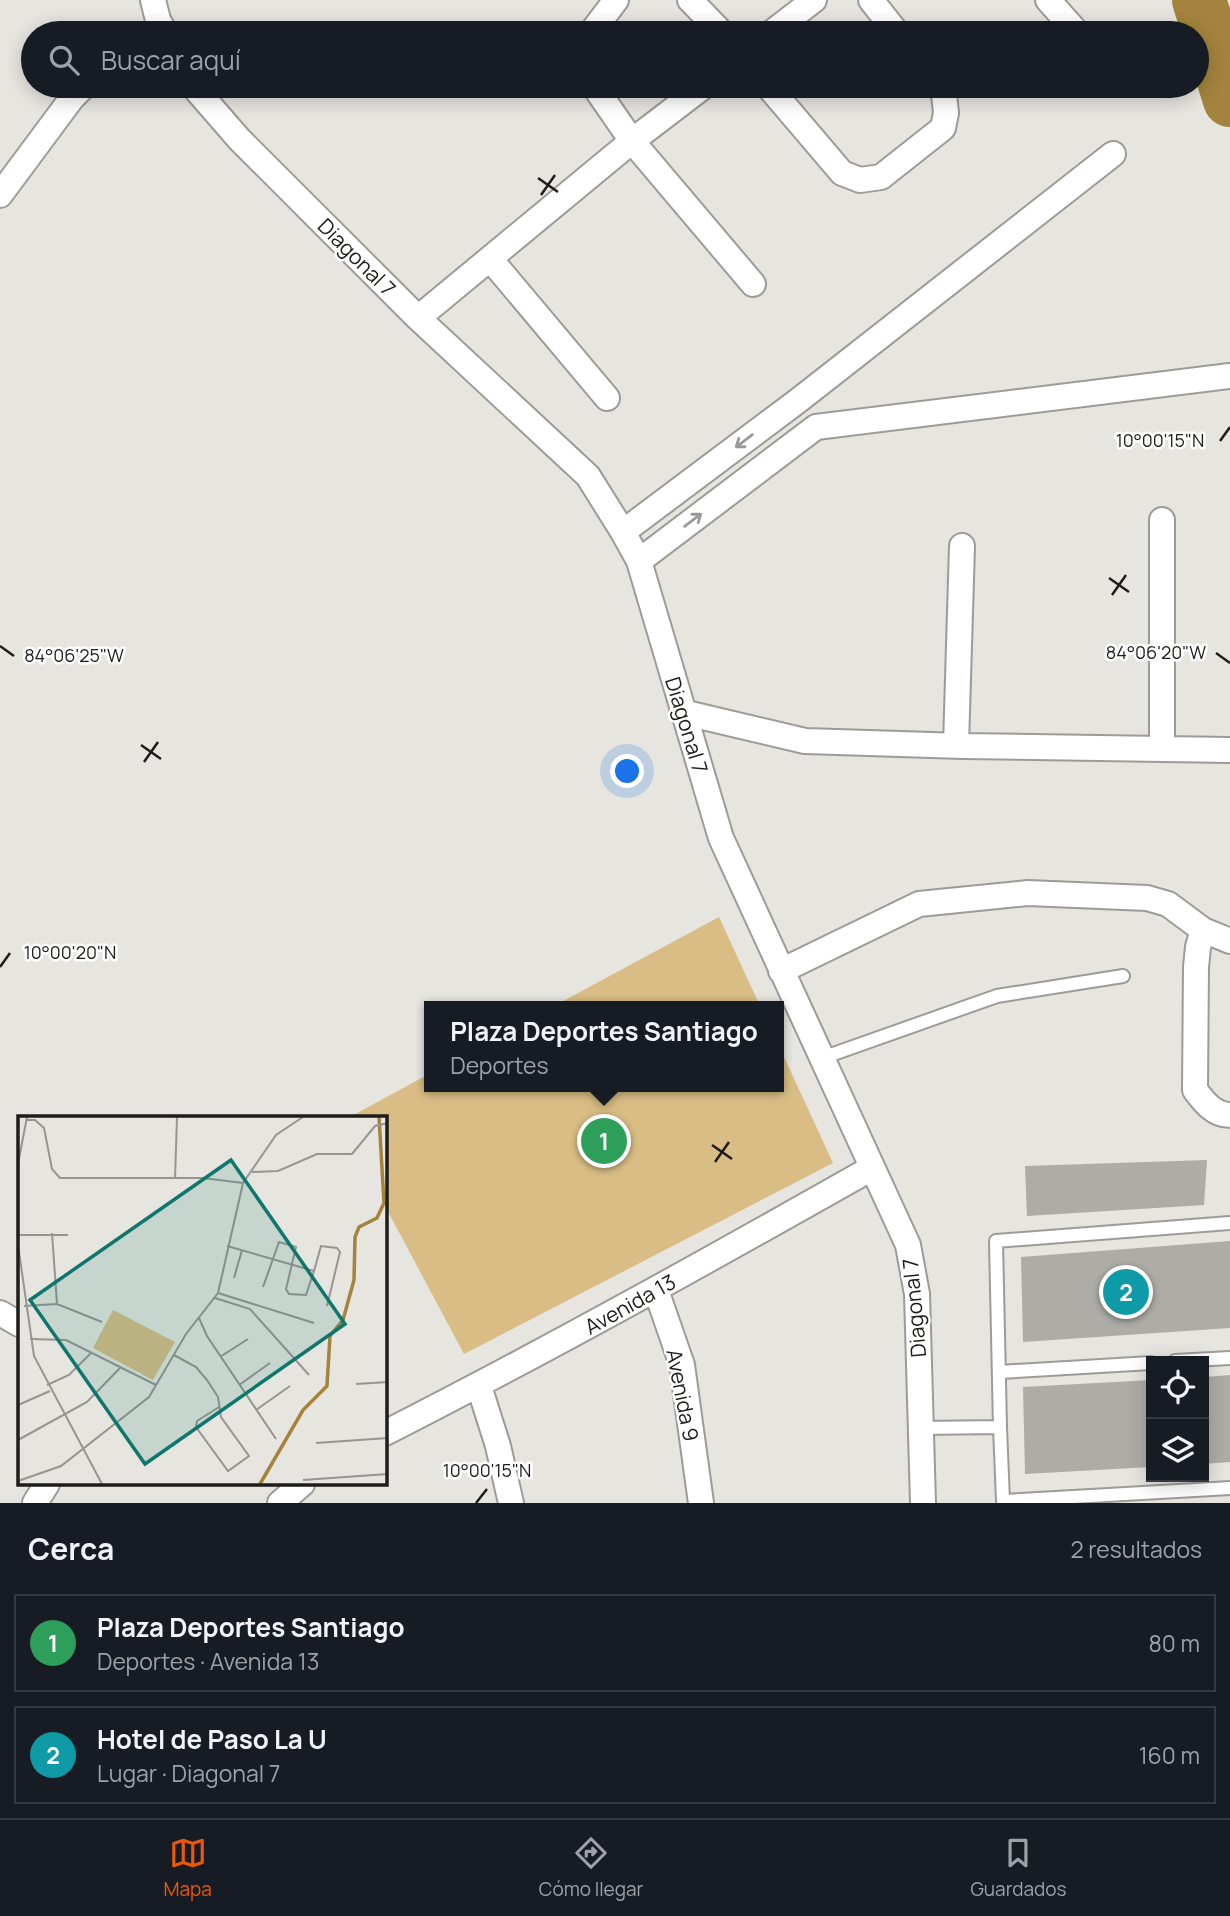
<!DOCTYPE html>
<html lang="es">
<head>
<meta charset="utf-8">
<style>
	body { margin:0; font-family:Manrope,sans-serif; background:#242831; color:#f1f3f6 }
	.controls { position:absolute; right:21px; bottom:21px; display:grid; overflow:hidden; border-radius:0px; box-shadow:0 4px 18px #0003 }
	.controls button { width:63px; height:63px; display:grid; place-items:center; padding:0; border:0; border-bottom:2px solid #363941; background:#171b24; color:#f1f3f6; font:35px sans-serif }
	.you { position:absolute; left:628px; top:772px; width:24px; height:24px; margin:-18px; border:5px solid #fff; border-radius:50%; background:#1a73e8; box-shadow:0 0 0 10px #1a73e833 }
	.badge { display:grid; place-items:center; width:46px; height:46px; border-radius:50%; background:#ea580c; color:#fff; font-size:23px; font-weight:700 }
	.pin { position:absolute; translate:-50% -50%; border:4px solid #fff; box-shadow:0 2px 7px #0006 }
	.popup { position:absolute; left:424px; top:1001px; width:360px; height:91px; box-sizing:border-box; display:grid; place-content:center; border-radius:0px; background:#171b24; filter:drop-shadow(0 2px 5px #0005); font-size:23px; white-space:nowrap; color:#9ea1a6 }
	.popup b { font-size:26px; color:#f1f3f6 }
	.popup::after { content:''; position:absolute; left:50%; top:100%; margin-left:-14px; border:14px solid transparent; border-top-color:#171b24 }
	.list { margin:0; padding:0; list-style:none }
	h2 { display:flex; justify-content:space-between; align-items:center; height:91px; margin:0; padding:0 28px; font-size:30px }
	h2 small { font-size:23px; font-weight:400; color:#9ea1a6 }
	.list li { display:grid; grid-template-columns:46px 1fr auto; gap:21px; align-items:center; box-sizing:border-box; height:98px; margin:0 14px 14px; padding:0 14px; border:2px solid #363941; border-radius:0px }
	.list b { display:block; font-size:26px; white-space:nowrap }
	.list p { margin:0; font-size:23px; white-space:nowrap; color:#9ea1a6 }
	.list em { font-size:23px; font-style:normal; color:#9ea1a6 }
	.icon { flex:none; width:38px; height:38px; fill:none; stroke:currentColor; stroke-width:2; stroke-linecap:round; stroke-linejoin:round }
	.map { position:relative; flex:none; width:1230px; height:1503px; overflow:hidden }
	.search { position:absolute; background:#171b24; box-shadow:0 4px 18px #0003; left:21px; right:21px; top:21px; height:77px; display:flex; align-items:center; gap:18px; box-sizing:border-box; padding:0 24px; border-radius:38px; color:#9ea1a6; font-size:26px }
	.sheet { height:315px; background:#171b24 }
	nav { display:flex; justify-content:space-around; align-items:center; box-sizing:border-box; height:98px; border-top:2px solid #363941; background:#171b24; font-size:19px; color:#9ea1a6 }
	nav a { display:grid; justify-items:center; gap:4px }
	nav .on { color:#ea580c }
	.map>svg:first-child { display:block }
	.green { fill:#d9bd84 }
	.lines { fill:none; stroke-linecap:round; stroke-linejoin:round }
	.river { stroke:#a3833d; stroke-width:54 }
	.building { fill:#aeaca7 }
	.lane-casing { stroke:#9d9b97; stroke-width:16 }
	.street-casing { stroke:#9d9b97; stroke-width:28 }
	.lane { stroke:#fff; stroke-width:12 }
	.street { stroke:#fff; stroke-width:24 }
	.oneway { stroke:#999998 }
	.ticks { fill:none; stroke:#1d1d1b; stroke-width:2.5 }
	.labels { text-anchor:middle; dominant-baseline:central; stroke-width:5; stroke-linejoin:round; paint-order:stroke }
	.street-label { font-size:21px; fill:#1d1d1b; stroke:#fff }
	.inset-river { fill:none; stroke:#a3833d; stroke-width:3.5 }
	.inset-road { fill:none; stroke:#969591; stroke-width:2 }
	.view { fill:#0f766e; fill-opacity:0.15; stroke:#0f766e; stroke-width:3.5 }
	.inset-edge { fill:none; stroke:#1d1d1b; stroke-width:3.5 }
	.ticks-label { font-size:18px; text-anchor:middle; fill:#1d1d1b; stroke:#fff; stroke-width:5; stroke-linejoin:round; paint-order:stroke }
</style>
</head>
<body>
<div class="map">
<svg width="1230" height="1503" viewBox="0 0 1230 1503">
	<rect width="100%" height="100%" fill="#e7e5e0"/>
	<path class="green" d="M719 917 760 1006H554Z
		M779 1046 833 1163 464 1354 385 1206V1118H348L429 1074V1087H779Z"/>
	<g class="lines">
		<path class="river" d="M1199 0 1230 100"/>
	</g>
	<path class="building" d="M1207 1160 1204 1205 1027 1216 1025 1166Z
		M1230 1241V1328L1023 1342 1021 1257Z
		M1230 1375V1462L1204 1464V1377Z
		M1151 1380V1467L1025 1474 1023 1387Z"/>
	<g class="lines">
		<defs>
			<path id="lane" d="M822 1058 997 996 1123 976
				M1175 1361 1230 1358
				M999 1372 1151 1363
				M1000 1427 996 1241 1230 1223
				M921 1428 1000 1427 1003 1501 1230 1488"/>
			<path id="street" d="M153 0 158 20 165 33
				M690 0 722 33
				M871 0 897 33
				M1048 0 1073 28
				M591 33 616 0
				M771 33 814 0
				M193 86 239 139 418 318 588 476 623 532 639 561 721 838 908 1245 917 1294 923 1503
				M594 86 632 141 753 284
				M768 86 842 173 860 180 881 177 943 128 946 113 944 94 938 86
				M0 195 72 98 84 86
				M491 260 607 398
				M418 318 632 141 704 86
				M1162 520V749
				M623 532 799 400 1113 154
				M639 561 816 427 1230 376
				M682 712 805 741 963 746 1230 750
				M956 745 962 546
				M1203 930 1198 947 1196 967 1195 1090C1204 1102 1214 1115 1230 1115
				M781 971 919 904 1028 893 1147 898 1168 904 1203 930 1230 941
				M656 1290 682 1365 701 1503
				M0 1313 19 1324
				M479 1386 498 1446 511 1503
				M385 1433C550 1349 711 1259 872 1168
				M35 1503 47 1484
				M280 1503 302 1484"/>
		</defs>
		<use href="#lane" class="lane-casing"/>
		<use href="#street" class="street-casing"/>
		<use href="#lane" class="lane"/>
		<use href="#street" class="street"/>
	</g>
	<defs><path id="oneway-shaft" d="M-6 0H5M1.5-3L5.5 0L1.5 3" fill="none" stroke-width="1.6" stroke-linecap="round" stroke-linejoin="round" transform="scale(1.75)"/></defs>
	<g class="oneway">
		<use href="#oneway-shaft" transform="translate(744 441) rotate(143)"/>
		<use href="#oneway-shaft" transform="translate(693 520) rotate(-37)"/>
	</g>
	<path class="ticks" d="M538 178 558 192M541 195 555 175M1220 441 1230 427M1109 578 1129 592M1112 595 1126 575M0 646 14 656M1216 653 1230 663M141 745 161 759M144 762 158 742M0 967 10 953M712 1145 732 1159M715 1162 729 1142M476 1503 487 1489"/>
	<g class="labels">
		<g class="street-label">
			<text transform="translate(357 257) rotate(45)">Diagonal 7</text>
			<text transform="translate(687 725) rotate(73)">Diagonal 7</text>
			<text transform="translate(630 1304) rotate(-29)">Avenida 13</text>
			<text transform="translate(914 1308) rotate(-95)">Diagonal 7</text>
			<text transform="translate(683 1395) rotate(79)">Avenida 9</text>
		</g>
	</g>
	<g transform="translate(18 1116)">
		<rect width="369" height="369" fill="#e7e5e0"/>
		<path d="M95 194 157 226 135 264 75 232Z" fill="#d9bd84"/>
		<path class="inset-river" d="M242 368 285 294 309 270 312 220 325 204 336 164 337 121 341 111 359 102 366 87 361 1"/>
		<path class="inset-road" d="M8 4H17L26 12 34 53 42 62H185L225 67M0 48 9 1M234 56 260 55 299 38H334L357 10 370 7M157 63 159 1M34 117 39 188M0 119H50M0 129 16 240 84 368M209 130 296 155 303 130 319 132 322 136 309 190M216 162 224 134M245 171 261 126 278 131 268 173 271 178 288 179 296 155M200 177 296 207M197 182 232 193 291 259M6 190 39 188 84 206M181 202 189 220 258 323M12 223 48 224 138 269M156 239 178 251 189 264 200 281 203 301 231 340 210 355 178 311 179 305 201 291M202 241 230 223M338 268 370 266M29 269 51 259 73 237M221 269 252 247M0 289 32 275M238 294 272 270M0 324 69 286 102 252M298 327 370 322M285 364 370 358M0 365 43 350 131 281 168 218 200 177 225 67 258 19 285 1"/>
		<path class="view" d="M213 44 327 208 127 348 12 184Z"/>
		<rect width="369" height="369" class="inset-edge"/>
	</g>
	<g class="ticks-label">
		<text x="1160" y="447">10°00'15"N</text>
		<text x="1156" y="659">84°06'20"W</text>
		<text x="74" y="662">84°06'25"W</text>
		<text x="70" y="959">10°00'20"N</text>
		<text x="487" y="1477">10°00'15"N</text>
	</g>
</svg>
<div class="controls">
<button><svg class="icon" aria-label="locate" viewBox="0 0 24 24"><circle cx="12" cy="12" r="6"/><path d="M12 2v4M12 18v4M2 12h4M18 12h4"/></svg></button>
<button><svg class="icon" aria-label="layers" viewBox="0 0 24 24"><path d="M12 4l9 5-9 5-9-5zM3 14l9 5 9-5"/></svg></button>
</div>
<div class="you"></div>
<div class="pin badge" style="left:604px;top:1141px;background:#2e9e5b">1</div>
<div class="popup"><b>Plaza Deportes Santiago</b>Deportes</div>
<div class="pin badge" style="left:1126px;top:1292px;background:#0f9aa8">2</div>
<div class="search"><svg class="icon" aria-label="search" viewBox="0 0 24 24"><circle cx="10" cy="10" r="6"/><path d="M15 15l6 6"/></svg>Buscar aquí</div>
</div>
<section class="sheet">
<h2>Cerca<small>2 resultados</small></h2>
<ul class="list">
<li><span class="badge" style="background:#2e9e5b">1</span><div><b>Plaza Deportes Santiago</b><p>Deportes · Avenida 13</p></div><em>80 m</em></li>
<li><span class="badge" style="background:#0f9aa8">2</span><div><b>Hotel de Paso La U</b><p>Lugar · Diagonal 7</p></div><em>160 m</em></li>
</ul>
</section>
<nav>
<a class="on"><svg class="icon" aria-label="map" viewBox="0 0 24 24"><path d="M3 6l6-2 6 2 6-2v14l-6 2-6-2-6 2zM9 4v14M15 6v14"/></svg>Mapa</a>
<a><svg class="icon" aria-label="directions" viewBox="0 0 24 24"><path d="M12 3l9 9-9 9-9-9zM9 14v-3h6M13 9l2 2-2 2"/></svg>Cómo llegar</a>
<a><svg class="icon" aria-label="saved" viewBox="0 0 24 24"><path d="M7 4h10v16l-5-4-5 4z"/></svg>Guardados</a>
</nav>
</body>
</html>
